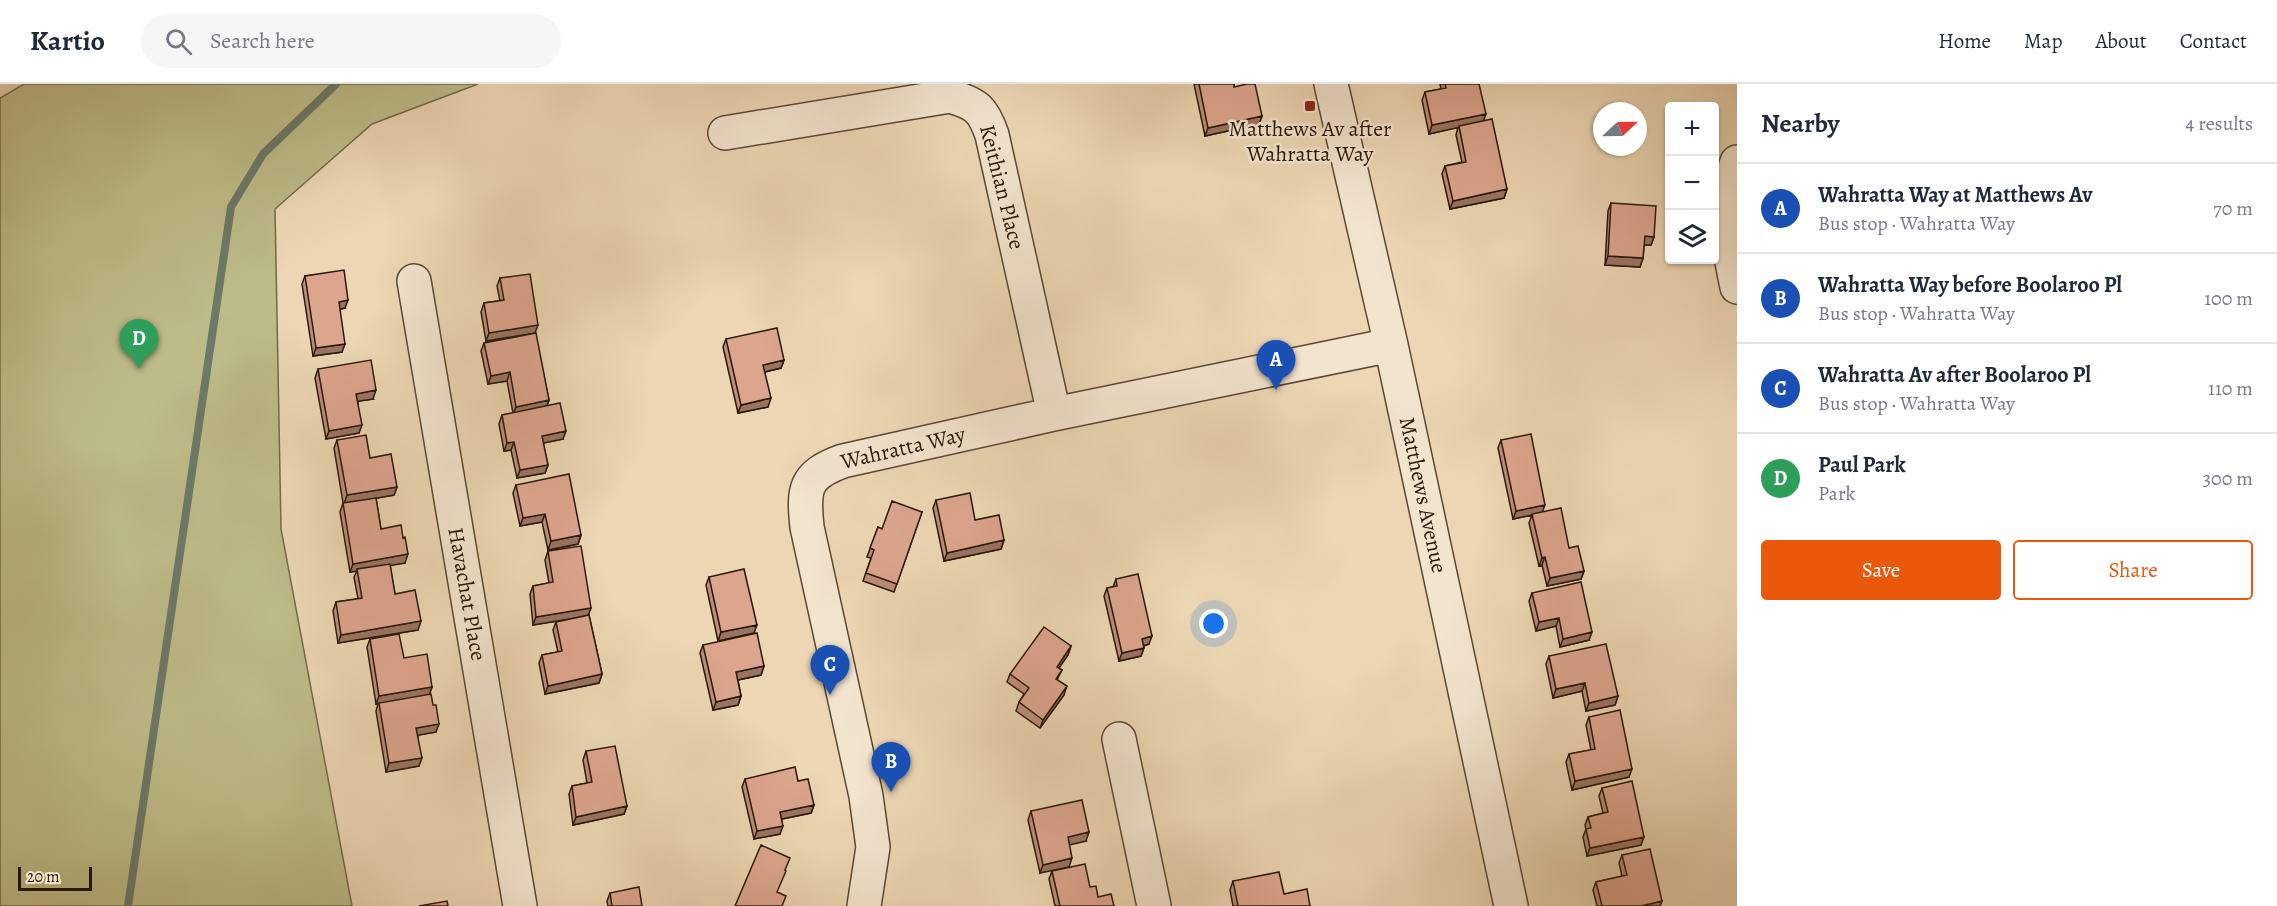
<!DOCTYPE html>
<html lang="en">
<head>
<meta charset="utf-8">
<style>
	body { margin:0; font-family:Alegreya,serif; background:#f6f6f7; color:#1f2937 }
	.controls { position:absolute; right:18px; top:18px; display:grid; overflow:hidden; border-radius:6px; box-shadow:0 2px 4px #0004 }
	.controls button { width:54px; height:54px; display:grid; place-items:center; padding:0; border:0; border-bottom:2px solid #e0e1e3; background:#fff; color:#1f2937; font:30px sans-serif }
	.compass { position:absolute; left:1593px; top:18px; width:54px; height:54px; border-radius:50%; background:#fff; box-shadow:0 2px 4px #0004; rotate:68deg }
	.scale { position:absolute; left:18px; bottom:15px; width:74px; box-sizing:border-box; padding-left:6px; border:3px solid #29190a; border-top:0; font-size:16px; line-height:21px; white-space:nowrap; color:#29190a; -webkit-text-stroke:4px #f3e4ce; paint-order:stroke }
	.you { position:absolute; left:1214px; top:540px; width:21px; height:21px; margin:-15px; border:4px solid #fff; border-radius:50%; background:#1a73e8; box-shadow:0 0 0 9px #1a73e833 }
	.badge { display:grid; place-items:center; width:39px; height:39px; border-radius:50%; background:#ea580c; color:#fff; font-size:20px; font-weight:700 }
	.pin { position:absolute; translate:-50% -50px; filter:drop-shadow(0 2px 3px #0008) }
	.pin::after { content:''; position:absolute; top:32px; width:21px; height:18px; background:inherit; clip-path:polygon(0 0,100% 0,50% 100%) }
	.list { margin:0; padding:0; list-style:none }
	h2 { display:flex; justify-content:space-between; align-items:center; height:78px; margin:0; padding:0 24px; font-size:26px }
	h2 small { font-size:20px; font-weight:400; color:#747a83 }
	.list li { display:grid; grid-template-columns:39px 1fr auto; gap:18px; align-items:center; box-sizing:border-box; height:90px; padding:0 24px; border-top:2px solid #e0e1e3 }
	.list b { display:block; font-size:22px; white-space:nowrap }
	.list p { margin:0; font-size:20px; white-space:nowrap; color:#747a83 }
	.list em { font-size:20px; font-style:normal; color:#747a83 }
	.actions { display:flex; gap:12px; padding:18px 24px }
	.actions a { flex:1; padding:14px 0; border:2px solid #ea580c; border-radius:6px; text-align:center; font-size:21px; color:#ea580c }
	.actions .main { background:#ea580c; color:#fff }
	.icon { flex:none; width:33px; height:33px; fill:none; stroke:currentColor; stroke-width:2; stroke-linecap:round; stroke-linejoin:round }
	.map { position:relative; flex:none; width:1737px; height:822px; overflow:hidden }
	header { display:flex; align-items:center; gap:36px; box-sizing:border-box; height:84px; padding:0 30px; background:#fff; border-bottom:2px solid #e0e1e3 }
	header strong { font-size:28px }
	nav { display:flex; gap:33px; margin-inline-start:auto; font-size:21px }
	.search { width:420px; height:54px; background:#f6f6f7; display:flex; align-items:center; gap:15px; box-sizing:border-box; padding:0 21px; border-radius:33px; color:#747a83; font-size:22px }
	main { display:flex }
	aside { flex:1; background:#fff }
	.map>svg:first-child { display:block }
	.green { fill:#bdbc89; stroke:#736a4a; stroke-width:1.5 }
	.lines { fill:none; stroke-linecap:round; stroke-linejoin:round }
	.stream { stroke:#6c7969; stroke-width:8 }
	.minor-casing { stroke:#5a4834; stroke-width:36 }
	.minor { stroke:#f3e4ce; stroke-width:33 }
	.wall { fill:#bd8e7a; stroke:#29190a; stroke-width:1.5 }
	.shaded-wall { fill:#9a7463; stroke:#29190a; stroke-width:1.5 }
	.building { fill:#dca58e; stroke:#29190a; stroke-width:1.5 }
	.poi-dot { fill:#8f2418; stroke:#f3e4ce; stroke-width:2 }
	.labels { text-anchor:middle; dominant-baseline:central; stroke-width:5; stroke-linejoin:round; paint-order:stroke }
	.poi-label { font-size:22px; fill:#29190a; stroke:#f3e4ce }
	.street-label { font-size:22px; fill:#29190a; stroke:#f3e4ce }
</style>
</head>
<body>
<header>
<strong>Kartio</strong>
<div class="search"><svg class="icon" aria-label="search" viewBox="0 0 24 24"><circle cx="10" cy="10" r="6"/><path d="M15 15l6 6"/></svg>Search here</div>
<nav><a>Home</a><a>Map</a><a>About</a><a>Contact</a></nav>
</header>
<main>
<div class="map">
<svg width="1737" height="822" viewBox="0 0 1737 822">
	<rect width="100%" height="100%" fill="#ecd6b3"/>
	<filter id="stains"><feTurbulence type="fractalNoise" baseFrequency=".00333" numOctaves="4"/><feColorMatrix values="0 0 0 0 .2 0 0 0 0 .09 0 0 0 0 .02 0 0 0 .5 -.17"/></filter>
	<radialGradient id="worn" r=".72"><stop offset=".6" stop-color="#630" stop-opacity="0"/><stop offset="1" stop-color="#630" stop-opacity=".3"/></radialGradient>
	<path class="green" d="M24 0H478L372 40 275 125 281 445 352 822H0V14Z"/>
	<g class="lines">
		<path class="stream" d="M128 822 231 123 263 70 336 0"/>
		<defs>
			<path id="minor" d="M1331 0 1391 261 1511 822
				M725 49 950 12C977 20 983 25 992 51L1054 330
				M1737 78C1720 118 1728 161 1737 203
				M414 197 520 822
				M1119 655 1154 822
				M864 822 873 763 866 712 807 443C803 405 804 391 843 377L1054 330 1391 261"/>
		</defs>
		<use href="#minor" class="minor-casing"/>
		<use href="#minor" class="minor"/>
	</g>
	<path class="wall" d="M1194 0H1234V3L1262 32 1259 40 1205 52Z
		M1440 0H1479L1483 37 1507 105 1504 114 1450 125 1442 90 1445 82 1462 78 1456 51 1458 43 1429 50 1422 16 1425 8 1441 5Z
		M1611 119 1654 153 1651 161H1644L1643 174 1640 183 1605 181 1608 127Z
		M305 192 345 224 340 225 342 268 313 272 302 200Z
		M500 194 535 249 549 316 547 322 563 355 543 359 548 381 545 389 517 394 511 366 504 367 499 340 502 331 513 329 507 297 488 300 481 267 484 259 533 250 486 257 481 228 484 219 500 217 497 202Z
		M726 255 784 276 781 284 765 288 768 323 738 329 723 263Z
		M318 285 373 315 358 317 359 349 326 355 315 294Z
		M337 356 370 374 397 403 394 411 376 414 381 445 405 479 390 481 395 510 418 546 338 559 333 527 336 518 358 515 354 493 357 487 350 488 340 428 343 419 334 364Z
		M1501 356 1543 428 1569 464 1584 487 1581 495 1547 502 1542 481 1539 482 1529 439 1532 431 1513 435 1498 364Z
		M516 401 581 451 578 460 548 466 542 438 520 442 513 409Z
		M936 416 975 436 1004 456 1001 465 944 477 933 424Z
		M922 428 894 508 863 497 871 474 867 473 878 443 882 445Z
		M548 467 589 531 602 590 599 599 545 610 539 579 542 571 558 568 553 546 556 538 569 535 533 541 530 510 533 502 549 499 545 476Z
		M709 493 754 549 718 557 706 501Z
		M1116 495 1149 560 1144 562 1141 572 1119 577 1104 512 1107 504 1113 503Z
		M1532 509 1589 556 1560 563 1556 542 1536 547 1529 517Z
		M370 555 404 574 432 603 429 611 436 648 418 651 419 682 386 688 376 627 378 620H376L367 563Z
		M703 561 764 582 761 591 738 596 741 612 738 621 713 626 700 569Z
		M1071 562 1068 571 1059 584 1062 586 1057 596 1064 611 1040 644 1016 627 1019 618 1024 610 1007 598 1010 590Z
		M1549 572 1618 612 1615 621 1586 627 1582 607 1553 614 1546 580Z
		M1589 633 1629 693 1572 706 1566 678 1569 670 1591 666 1586 641Z
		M586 667 627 722 624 730 573 741 569 710 572 702 587 699 583 676Z
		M745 695 798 697 814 721 811 729 782 735 780 750 754 755 742 703Z
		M1602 704 1641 761 1587 772 1583 753 1586 745 1585 741 1588 733 1603 729 1599 712Z
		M1031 727 1086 757 1069 760 1040 789 1028 736Z
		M1622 771 1662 817 1660 822H1597L1593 806 1596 798 1622 792 1619 779Z
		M1052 787 1090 803 1098 813 1114 822H1055L1049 795Z
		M1233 797 1284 810 1310 822H1233L1230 806Z
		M610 809 642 822H608L607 817Z"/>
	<path class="shaded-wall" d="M1486 30 1483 38 1429 50 1432 41Z
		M1262 32 1259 40 1205 52 1208 44Z
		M1507 105 1504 114 1450 125 1453 117Z
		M1645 152 1654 153 1651 161H1642Z
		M1608 172 1643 174 1640 183 1605 181Z
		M348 216 345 224 336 226 339 218Z
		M538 241 535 249 486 257 489 249Z
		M345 260 342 268 313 272 316 264Z
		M784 276 781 284 760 289 763 281Z
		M510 288 507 297 488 300 491 292Z
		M376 306 373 315 353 318 356 310Z
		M771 314 768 323 738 329 741 321Z
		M549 316 546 324 513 331 516 323Z
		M362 341 359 349 326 355 329 347Z
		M566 347 563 355 539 360 542 352Z
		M514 358 511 366 504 367 507 359Z
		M548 381 545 389 517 394 520 386Z
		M397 403 394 411 344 420 347 411Z
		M1545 421 1542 429 1513 435 1516 427Z
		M545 430 542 438 520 442 523 434Z
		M581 451 578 460 548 466 551 457Z
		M1004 456 1001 465 944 477 947 469Z
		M408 470 405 479 358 487 357 485V487L350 488 353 480Z
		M1545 473 1542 481 1539 482 1542 474Z
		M1584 487 1581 495 1547 502 1550 494Z
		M591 524 588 532 533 541 536 533Z
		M1559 534 1556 542 1536 547 1539 538Z
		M421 537 418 546 338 559 341 551Z
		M757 541 754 549 718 557 721 548Z
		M1592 548 1589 556 1560 563 1563 555Z
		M1152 552 1149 560 1139 563 1142 555Z
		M1071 562 1068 571 1054 591 1057 583Z
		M1144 564 1141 572 1119 577 1122 569Z
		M764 582 761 591 733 597 736 588Z
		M602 590 599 599 545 610 548 602Z
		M1585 599 1582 607 1553 614 1556 605Z
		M1067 602 1064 611 1040 644 1043 636Z
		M432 603 429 611 376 620 379 612Z
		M741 612 738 621 713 626 716 618Z
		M1618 612 1615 621 1586 627 1589 619Z
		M439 640 436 648 413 652 416 644Z
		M422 674 419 682 386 688 389 679Z
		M1632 685 1629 693 1572 706 1575 697Z
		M814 721 811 729 777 736 780 728Z
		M627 722 624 730 573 741 576 733Z
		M783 742 780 750 754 755 757 747Z
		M1089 748 1086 757 1065 762 1068 753Z
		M1644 753 1641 761 1587 772 1590 764Z
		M1072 774 1069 783 1040 789 1043 781Z
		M1662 817 1660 822H1641Z"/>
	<path class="building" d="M1199 0H1234V3L1247 0H1255L1262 32 1208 44Z
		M1445 0H1479L1486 30 1432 41 1425 8 1446 4Z
		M1492 35 1507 105 1453 117 1445 82 1466 78 1459 42Z
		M1611 119 1656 122 1654 153 1645 152 1643 174 1608 172Z
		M344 186 348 216 339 218 345 260 316 264 305 192Z
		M530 190 538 241 489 249 484 219 504 216 500 194Z
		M777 244 784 276 763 281 771 314 741 321 726 255Z
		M536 249 549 316 516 323 510 288 491 292 484 259Z
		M371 276 376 306 356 310 362 341 329 347 318 285Z
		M560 319 566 347 542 352 548 381 520 386 514 358 507 359 502 331Z
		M1531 350 1545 421 1516 427 1501 356Z
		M366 351 370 374 391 370 397 403 347 411 337 356Z
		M569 390 581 451 551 457 545 430 523 434 516 401Z
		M970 409 975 436 999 431 1004 456 947 469 936 416Z
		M376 414 381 445 401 441 403 454 405 453 408 470 353 480 343 419Z
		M892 417 922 428 897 500 866 489 874 466 870 464 878 443 882 445Z
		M1561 424 1569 464 1578 462 1584 487 1550 494 1545 473 1542 474 1532 430Z
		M581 462 591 524 536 533 533 502 553 498 548 467Z
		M390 480 395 510 415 506 421 537 341 551 336 518 362 514 357 485Z
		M744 485 757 541 721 548 709 493Z
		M1138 490 1152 552 1142 555 1144 564 1122 569 1107 504 1117 502 1116 495Z
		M1581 498 1592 548 1563 555 1559 534 1539 538 1532 509Z
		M589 531 602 590 548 602 542 571 562 567 556 538Z
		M1044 543 1071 562 1057 583 1062 586 1056 595 1067 602 1043 636 1019 618 1029 604 1010 590Z
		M757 549 764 582 736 588 741 612 716 618 703 561Z
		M399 550 404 574 427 570 432 603 379 612 370 555Z
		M1606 560 1618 612 1589 619 1585 599 1556 605 1549 572Z
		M431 610 433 621H436L439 640 416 644 422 674 389 679 379 619Z
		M1620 626 1632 685 1575 697 1569 670 1595 665 1589 633Z
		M615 662 627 722 576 733 572 702 592 698 586 667Z
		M795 683 798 697 808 695 814 721 780 728 783 742 757 747 745 695Z
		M1632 697 1644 753 1590 764 1586 745 1591 744 1588 733 1608 728 1602 704Z
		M1082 716 1089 748 1068 753 1072 774 1043 781 1031 727Z
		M761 761 790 774 785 786 786 787 777 808 786 812 782 822H735Z
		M1650 765 1662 817 1641 822H1602L1596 798 1627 791 1622 771Z
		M1085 780 1090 803 1096 802 1098 813 1111 810 1114 822H1060L1052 787Z
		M1279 788 1284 810 1307 805 1310 822H1238L1233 797Z
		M639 803 642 822H612L610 809Z
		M447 817 448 822H419Z"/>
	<rect class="poi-dot" x="1304" y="16" width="12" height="12" rx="3"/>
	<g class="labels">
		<g class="poi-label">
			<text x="1310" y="45">Matthews Av after<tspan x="1310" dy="25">Wahratta Way</tspan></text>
		</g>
		<g class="street-label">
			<text transform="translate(1002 103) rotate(76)">Keithian Place</text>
			<text transform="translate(903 364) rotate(-13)">Wahratta Way</text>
			<text transform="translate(1423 411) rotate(78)">Matthews Avenue</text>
			<text transform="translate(467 510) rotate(80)">Havachat Place</text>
		</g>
	</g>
	<rect width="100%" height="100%" filter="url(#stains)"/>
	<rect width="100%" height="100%" fill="url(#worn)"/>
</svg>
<div class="controls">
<button>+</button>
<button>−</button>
<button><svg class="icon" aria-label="layers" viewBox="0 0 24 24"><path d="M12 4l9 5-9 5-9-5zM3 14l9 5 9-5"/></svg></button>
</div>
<svg class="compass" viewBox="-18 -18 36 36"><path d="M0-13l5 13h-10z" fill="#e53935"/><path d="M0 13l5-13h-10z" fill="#747a83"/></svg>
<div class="scale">20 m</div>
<div class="you"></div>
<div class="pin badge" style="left:1276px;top:306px;background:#1a4fb4">A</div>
<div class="pin badge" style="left:891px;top:708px;background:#1a4fb4">B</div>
<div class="pin badge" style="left:830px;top:611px;background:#1a4fb4">C</div>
<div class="pin badge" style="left:139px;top:285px;background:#2e9e5b">D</div>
</div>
<aside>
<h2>Nearby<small>4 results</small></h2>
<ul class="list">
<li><span class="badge" style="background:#1a4fb4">A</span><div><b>Wahratta Way at Matthews Av</b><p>Bus stop · Wahratta Way</p></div><em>70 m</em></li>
<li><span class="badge" style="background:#1a4fb4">B</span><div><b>Wahratta Way before Boolaroo Pl</b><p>Bus stop · Wahratta Way</p></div><em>100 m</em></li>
<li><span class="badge" style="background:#1a4fb4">C</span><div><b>Wahratta Av after Boolaroo Pl</b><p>Bus stop · Wahratta Way</p></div><em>110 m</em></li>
<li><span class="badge" style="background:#2e9e5b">D</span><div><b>Paul Park</b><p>Park</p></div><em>300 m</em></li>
</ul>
<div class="actions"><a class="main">Save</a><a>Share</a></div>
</aside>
</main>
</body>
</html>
